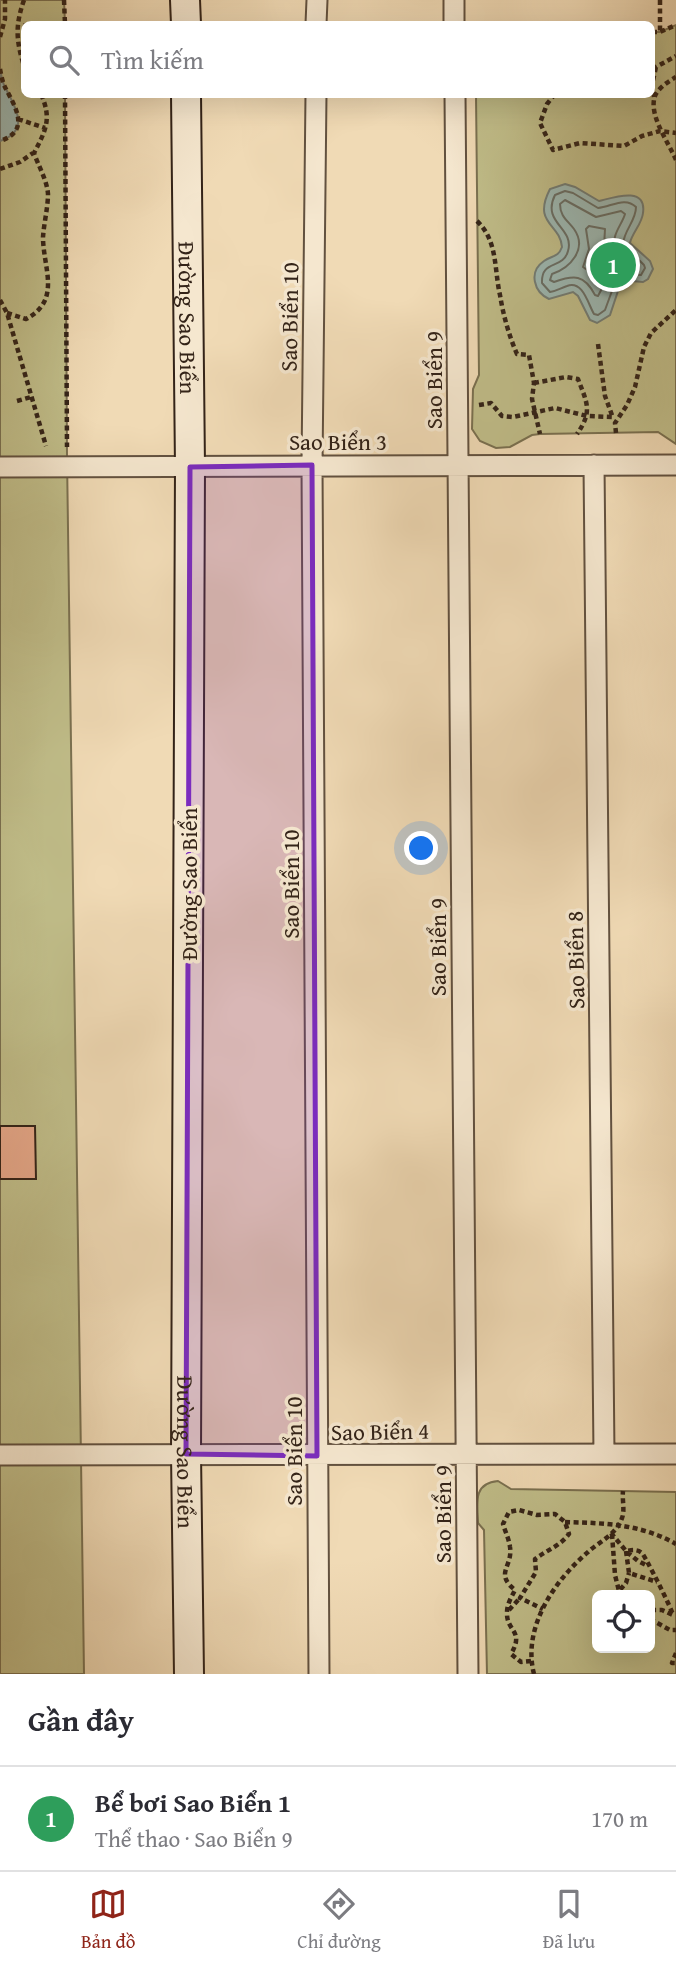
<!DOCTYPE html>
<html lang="vi">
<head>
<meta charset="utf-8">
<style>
	body { margin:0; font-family:"Gentium Book Plus",serif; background:#f7f7f7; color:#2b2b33 }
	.controls { position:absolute; right:21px; bottom:21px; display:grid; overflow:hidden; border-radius:10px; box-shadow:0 7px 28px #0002 }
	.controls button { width:63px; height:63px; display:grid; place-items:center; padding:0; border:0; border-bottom:2px solid #e1e1e2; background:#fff; color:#2b2b33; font:35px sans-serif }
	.you { position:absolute; left:422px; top:849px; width:24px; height:24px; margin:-18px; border:5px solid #fff; border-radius:50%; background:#1a73e8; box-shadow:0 0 0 10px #1a73e833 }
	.badge { display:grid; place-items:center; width:46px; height:46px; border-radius:50%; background:#8f2418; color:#fff; font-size:23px; font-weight:700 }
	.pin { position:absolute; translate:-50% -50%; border:4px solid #fff; box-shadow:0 2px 7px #0006 }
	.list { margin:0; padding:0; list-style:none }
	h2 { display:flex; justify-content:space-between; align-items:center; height:91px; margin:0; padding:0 28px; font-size:30px }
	h2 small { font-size:23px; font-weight:400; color:#7c7c81 }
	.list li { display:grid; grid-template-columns:46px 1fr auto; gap:21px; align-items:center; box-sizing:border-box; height:105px; padding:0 28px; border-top:2px solid #e1e1e2 }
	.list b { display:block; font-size:26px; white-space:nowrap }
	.list p { margin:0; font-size:23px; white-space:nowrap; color:#7c7c81 }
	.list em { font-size:23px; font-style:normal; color:#7c7c81 }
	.icon { flex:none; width:38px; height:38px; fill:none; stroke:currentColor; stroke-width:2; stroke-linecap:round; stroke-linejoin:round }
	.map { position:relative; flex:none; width:676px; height:1674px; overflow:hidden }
	.search { position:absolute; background:#fff; box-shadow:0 7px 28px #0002; left:21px; right:21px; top:21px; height:77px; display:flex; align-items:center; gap:18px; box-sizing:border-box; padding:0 24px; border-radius:10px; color:#7c7c81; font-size:26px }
	.sheet { height:196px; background:#fff }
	nav { display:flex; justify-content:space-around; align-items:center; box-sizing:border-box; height:98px; border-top:2px solid #e1e1e2; background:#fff; font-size:19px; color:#7c7c81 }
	nav a { display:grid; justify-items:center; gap:4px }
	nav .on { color:#8f2418 }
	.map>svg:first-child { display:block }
	.green { fill:#c0bd89; stroke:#7a7050; stroke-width:2; fill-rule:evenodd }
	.water { fill:#9cb9b4; stroke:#727d76; stroke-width:2 }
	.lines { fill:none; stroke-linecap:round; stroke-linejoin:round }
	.shore { stroke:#686e66; stroke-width:2 }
	.building { fill:#e5a789; stroke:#332318; stroke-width:2 }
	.street-casing { stroke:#62513f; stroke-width:23 }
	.secondary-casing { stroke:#332318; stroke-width:32 }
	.path { stroke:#332318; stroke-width:4.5; stroke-dasharray:5 3.5; stroke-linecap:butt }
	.street { stroke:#f5e7cf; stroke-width:19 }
	.secondary { stroke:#f5e7cf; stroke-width:28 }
	.marked { fill:#7b2cbf; fill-opacity:0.2; stroke:#7b2cbf; stroke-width:5; stroke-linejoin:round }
	.labels { text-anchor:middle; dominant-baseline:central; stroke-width:7; stroke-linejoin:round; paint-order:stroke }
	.street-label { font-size:23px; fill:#332318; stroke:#f5e7cf }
</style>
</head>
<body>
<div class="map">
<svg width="676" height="1674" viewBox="0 0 676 1674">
	<rect width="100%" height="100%" fill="#f0dab5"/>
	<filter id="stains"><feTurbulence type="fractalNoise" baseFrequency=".00286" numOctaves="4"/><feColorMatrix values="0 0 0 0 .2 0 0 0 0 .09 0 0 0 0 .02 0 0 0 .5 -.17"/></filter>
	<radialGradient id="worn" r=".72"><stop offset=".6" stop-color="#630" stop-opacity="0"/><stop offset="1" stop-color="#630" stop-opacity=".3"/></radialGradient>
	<path class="green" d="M0 0H64L65 24H24V94L65 95 67 457 84 1674H0Z
		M676 25V444L658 432 540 434 532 435 510 447 496 448 480 441 472 429 473 389 479 375 476 95 652 94V32H660Z
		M498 1481 511 1489 676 1492V1674H487L484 1530 478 1523C477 1503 473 1483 498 1481ZM650 1595V1648H597V1595Z"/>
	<path class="water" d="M0 69C1 74 2 80 4 85 13 104 33 130 0 141Z
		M565 184 575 187 599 201C612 198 647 185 643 213 642 224 632 233 630 243L650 261 653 269 648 279 643 282 631 281 620 285 610 315 597 323 590 320 578 296 573 292 549 299C534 292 528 272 544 261 552 255 558 258 562 247 560 223 532 224 550 189Z"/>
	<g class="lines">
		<path class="shore" d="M565 191 573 193 598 208C611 207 625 196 636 207 636 221 624 230 623 244L644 265 645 268 641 275 629 274 616 280 605 310 598 315 594 314C588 304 583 280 567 286 561 288 557 291 550 292L542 283C541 259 563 270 568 251 575 228 541 223 555 195Z
			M565 200 596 217 621 211 625 214C622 225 610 236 616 249 618 255 624 259 627 264L609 275 598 296 595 295C584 274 574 275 554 282L550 280 552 274C570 268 588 249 574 229 567 220 560 216 560 204Z
			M589 226 605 229 604 247 609 259 594 275 583 267 589 249 586 229Z"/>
	</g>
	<path class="building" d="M0 1126H35L36 1179H0Z"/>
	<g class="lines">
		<defs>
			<path id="street" d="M454 0V24
				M316 24 317 0
				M316 94 312 465 319 1674
				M455 94 468 1674
				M594 465 604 1454
				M0 467 676 465
				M0 1455 676 1454"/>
			<g id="secondary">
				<path d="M185 0 186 24"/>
				<path id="s1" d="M186 94 190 467 186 1454 189 1674"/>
			</g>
		</defs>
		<use href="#street" class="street-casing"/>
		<use href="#secondary" class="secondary-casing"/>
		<path class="path" d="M24 0C15 26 16 40 24 66
			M64 0 65 24
			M660 0V32
			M652 32H660L676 25
			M0 37 5 19V0
			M652 67H656L676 56
			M0 69C1 74 2 80 4 85 13 104 33 130 0 141
			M65 94 67 447
			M555 94 547 104 540 123 553 150 580 143 624 146 642 136 660 131 676 133
			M654 97 652 85 656 67
			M18 119 45 128
			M676 160C669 143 648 115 655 96 658 88 669 81 676 77
			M0 169 20 162 33 153
			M477 221C498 241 494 269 500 295 503 314 509 336 517 354L529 355 534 383 532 399 540 434
			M0 300 7 313 46 446
			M7 313 26 319C62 300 43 268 43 237 44 223 48 207 48 194 47 180 38 165 34 153 46 130 52 119 41 94
			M598 344 605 396 613 418
			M534 383 566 377 578 379C587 403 593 411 577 434
			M17 401 31 397
			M479 405 491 403 502 416 513 417 555 408 587 416 613 417
			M616 433 615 423 627 405 635 387 644 347 651 333 676 310
			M565 1522C604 1523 641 1524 676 1544
			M611 1533 626 1551C632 1550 637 1549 642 1553 645 1556 672 1609 673 1615L662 1610H650
			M612 1534 615 1575 619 1591 626 1583 629 1573
			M626 1551 629 1573 657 1582
			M627 1552 638 1561 648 1566
			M509 1610 520 1598
			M650 1619 670 1630H676
			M676 1653 672 1663H676
			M531 1661 521 1662 511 1654C525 1630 506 1632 507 1612 507 1604 512 1596 515 1590 494 1573 513 1567 510 1547 509 1539 505 1531 503 1524L509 1512 519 1510 537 1515 555 1514 565 1522 569 1534C560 1546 547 1550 535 1559L536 1572 520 1598 543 1609
			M534 1674C522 1628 554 1581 588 1552 599 1542 617 1534 622 1518 625 1511 622 1499 623 1491"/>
		<use href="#street" class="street"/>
		<use href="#secondary" class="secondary"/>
	</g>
	<path class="marked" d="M312 465 317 1456 186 1454 190 467Z"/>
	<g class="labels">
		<g class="street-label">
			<text stroke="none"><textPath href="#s1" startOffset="224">Đường Sao Biển</textPath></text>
			<text transform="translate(289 317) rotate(-89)">Sao Biển 10</text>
			<text transform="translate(433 380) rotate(-90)">Sao Biển 9</text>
			<text x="338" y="441">Sao Biển 3</text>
			<text transform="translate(188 884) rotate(-90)">Đường Sao Biển</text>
			<text transform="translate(290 884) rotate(-90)">Sao Biển 10</text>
			<text transform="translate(437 947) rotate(-90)">Sao Biển 9</text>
			<text transform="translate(575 960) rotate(-91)">Sao Biển 8</text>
			<text transform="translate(380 1431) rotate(-1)">Sao Biển 4</text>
			<text stroke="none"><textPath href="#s1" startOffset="1358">Đường Sao Biển</textPath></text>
			<text transform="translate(293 1451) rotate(-90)">Sao Biển 10</text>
			<text transform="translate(442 1514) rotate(-90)">Sao Biển 9</text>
		</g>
	</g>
	<rect width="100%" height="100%" filter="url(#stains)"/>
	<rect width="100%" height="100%" fill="url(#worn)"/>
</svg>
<div class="controls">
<button><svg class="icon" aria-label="locate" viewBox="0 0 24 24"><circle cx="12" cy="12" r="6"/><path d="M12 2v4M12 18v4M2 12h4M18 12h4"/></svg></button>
</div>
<div class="you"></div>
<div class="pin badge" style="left:613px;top:265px;background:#2e9e5b">1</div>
<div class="search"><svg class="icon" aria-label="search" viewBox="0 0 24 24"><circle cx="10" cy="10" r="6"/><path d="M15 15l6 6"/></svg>Tìm kiếm</div>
</div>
<section class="sheet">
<h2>Gần đây<small></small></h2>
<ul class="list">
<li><span class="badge" style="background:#2e9e5b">1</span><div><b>Bể bơi Sao Biển 1</b><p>Thể thao · Sao Biển 9</p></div><em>170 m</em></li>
</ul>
</section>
<nav>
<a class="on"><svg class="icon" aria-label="map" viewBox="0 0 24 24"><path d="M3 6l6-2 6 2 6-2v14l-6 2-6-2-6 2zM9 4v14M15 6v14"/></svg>Bản đồ</a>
<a><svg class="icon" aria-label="directions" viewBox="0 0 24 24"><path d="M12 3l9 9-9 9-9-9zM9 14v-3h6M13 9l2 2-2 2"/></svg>Chỉ đường</a>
<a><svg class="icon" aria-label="saved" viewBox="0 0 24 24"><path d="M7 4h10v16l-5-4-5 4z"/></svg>Đã lưu</a>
</nav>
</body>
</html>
